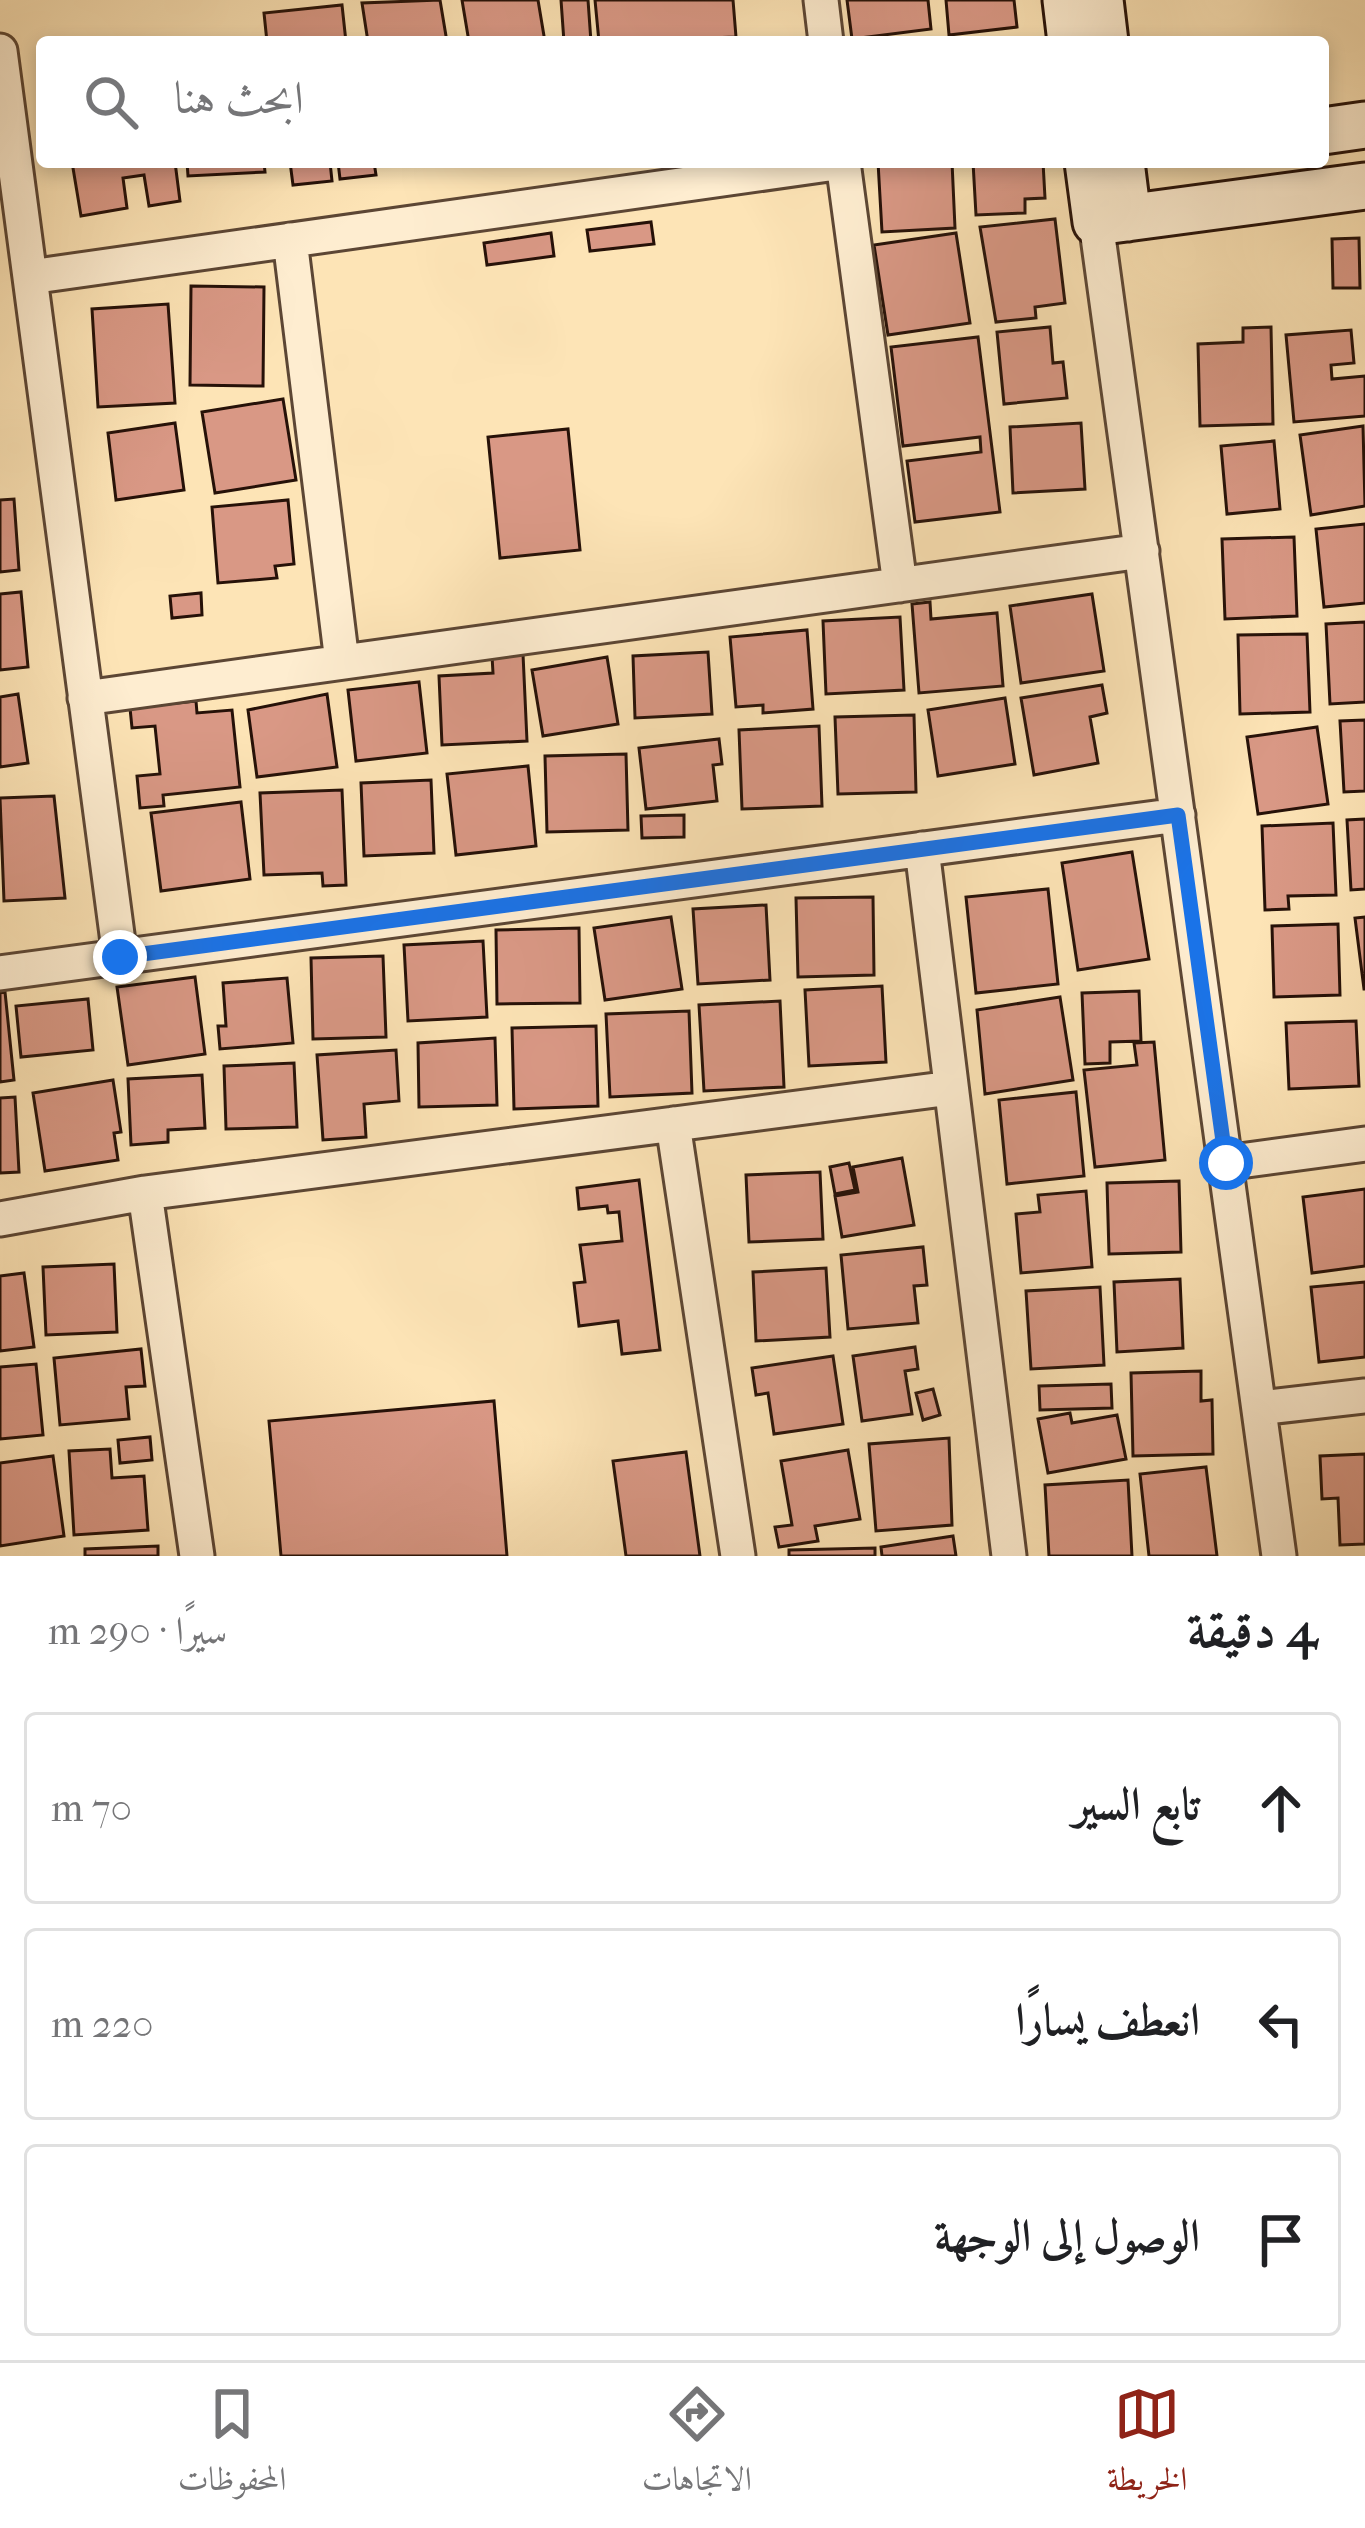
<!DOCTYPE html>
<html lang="ar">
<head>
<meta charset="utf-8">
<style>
	body { margin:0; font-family:"IM FELL French Canon",Amiri,serif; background:#f6f6f6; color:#202124; direction:rtl }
	.stop { position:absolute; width:36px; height:36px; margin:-27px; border:9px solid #1a73e8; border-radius:50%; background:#fff }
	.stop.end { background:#1a73e8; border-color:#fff; box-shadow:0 3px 12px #0008 }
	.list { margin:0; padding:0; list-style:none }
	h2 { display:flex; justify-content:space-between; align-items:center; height:156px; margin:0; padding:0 48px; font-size:51px }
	h2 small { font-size:39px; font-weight:400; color:#757577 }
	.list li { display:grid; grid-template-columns:78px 1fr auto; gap:36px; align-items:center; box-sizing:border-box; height:192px; margin:0 24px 24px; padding:0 24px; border:3px solid #e0e0e0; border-radius:12px }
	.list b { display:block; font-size:45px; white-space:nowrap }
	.list em { font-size:39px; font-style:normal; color:#757577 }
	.icon { flex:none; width:66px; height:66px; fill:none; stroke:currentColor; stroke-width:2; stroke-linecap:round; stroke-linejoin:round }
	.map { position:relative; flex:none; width:1365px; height:1556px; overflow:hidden; direction:ltr }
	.search { position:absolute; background:#fff; box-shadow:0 6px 18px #0003; left:36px; right:36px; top:36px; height:132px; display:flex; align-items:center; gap:30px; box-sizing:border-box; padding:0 42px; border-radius:12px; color:#757577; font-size:45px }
	.sheet { height:804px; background:#fff }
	nav { display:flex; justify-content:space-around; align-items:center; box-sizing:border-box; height:168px; border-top:3px solid #e0e0e0; background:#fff; font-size:33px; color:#757577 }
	nav a { display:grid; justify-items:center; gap:6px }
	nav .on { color:#8f2418 }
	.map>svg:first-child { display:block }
	.building { fill:#d99885; stroke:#261108; stroke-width:3 }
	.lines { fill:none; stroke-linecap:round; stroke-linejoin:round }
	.street-casing { stroke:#5c4634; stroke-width:39 }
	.secondary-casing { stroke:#261108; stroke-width:51 }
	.street { stroke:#feedd0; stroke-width:33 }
	.secondary { stroke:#feedd0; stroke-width:45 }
	.route { stroke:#1a73e8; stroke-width:15 }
</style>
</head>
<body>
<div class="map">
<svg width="1365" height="1556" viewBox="0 0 1365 1556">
	<rect width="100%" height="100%" fill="#fde4b6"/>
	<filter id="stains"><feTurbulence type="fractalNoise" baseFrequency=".00167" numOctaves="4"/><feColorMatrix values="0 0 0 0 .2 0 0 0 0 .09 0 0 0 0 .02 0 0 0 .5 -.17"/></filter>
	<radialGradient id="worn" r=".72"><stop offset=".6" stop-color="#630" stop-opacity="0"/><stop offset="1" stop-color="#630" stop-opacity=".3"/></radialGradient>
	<path class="building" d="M440 0 447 42H368L362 3Z
		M462 0H538L545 42H469Z
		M561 0H588L591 42H564Z
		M595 0H733L736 37 599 42Z
		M847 0H928L931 29 852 39Z
		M946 0H1014L1017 27 949 35Z
		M342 5 346 42H267L264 13Z
		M72 162H175L180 201 149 206 144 175 123 178 127 208 81 216Z
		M187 162H264L265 172 188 176Z
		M290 162H330L332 181 293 185Z
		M338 162H374L376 175 340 179Z
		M878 162H952L955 228 882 232Z
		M973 162H1043L1045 198 1025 199V213L976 215Z
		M1055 219 1065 303 1035 307 1036 318 996 322 980 227Z
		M651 222 654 244 590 251 587 230Z
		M551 233 554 256 487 265 484 243Z
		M956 233 970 323 888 335 874 245Z
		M1359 238 1360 288H1333L1332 239Z
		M191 286 264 287 263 386 190 385Z
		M168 304 175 403 98 407 92 309Z
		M1050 327 1053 363 1063 362 1067 398 1004 404 997 332Z
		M1271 327 1273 424 1200 426 1198 344 1243 342V328Z
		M1351 330 1354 363 1331 365 1332 379 1365 376V416L1294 422 1286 335Z
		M978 337 1000 512 915 522 907 461 981 452 980 437 903 446 891 347Z
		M283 399 296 480 215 493 202 412Z
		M175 423 184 490 116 500 108 433Z
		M1081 423 1085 489 1013 493 1010 427Z
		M1363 426 1365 506 1311 515 1300 435Z
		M568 429 580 550 500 558 488 437Z
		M1274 441 1280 509 1227 514 1221 446Z
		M14 499 19 570 0 572V500Z
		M288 500 294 564 275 566 277 578 218 583 212 507Z
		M1365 524V603L1324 607 1316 529Z
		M1294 537 1297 616 1225 619 1222 539Z
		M21 592 28 667 0 670V594Z
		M201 593 202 615 172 618 170 596Z
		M1092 594 1104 671 1021 683 1010 606Z
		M930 602 931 619 997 613 1003 686 919 693 912 604Z
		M900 617 904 690 826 694 823 621Z
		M1365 622V702L1330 704 1326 624Z
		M807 630 813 709 763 713V705L736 707 730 637Z
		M1307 634 1310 712 1240 714 1238 635Z
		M708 652 712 714 635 718 633 656Z
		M523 654 527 741 442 745 439 676 493 673 492 656Z
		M607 657 618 724 543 736 532 670Z
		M419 682 427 753 356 761 348 690Z
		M1102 685 1107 713 1090 717 1098 763 1034 775 1021 698Z
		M18 694 28 763 0 767V697Z
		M327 694 337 767 257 777 248 710Z
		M1005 698 1015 764 938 776 928 710Z
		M196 701 197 713 232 710 240 787 163 795 164 806 140 808 137 776 160 774 155 726 132 728 130 708Z
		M914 715 916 792 838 794 835 717Z
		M1365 720V791L1344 792 1340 721Z
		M819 726 822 806 742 809 739 730Z
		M1317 727 1328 804 1258 814 1247 737Z
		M719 739 722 764 713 765 717 801 646 809 639 748Z
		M626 754 628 830 547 832 545 756Z
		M528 766 536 846 456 855 447 774Z
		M431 780 434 853 364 856 361 783Z
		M342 790 346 885 323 886 322 873 264 875 260 793Z
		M54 796 65 898 4 901 0 798Z
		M241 802 250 879 161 891 151 813Z
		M684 815V837L642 838 641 816Z
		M1365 819V889L1351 890 1347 820Z
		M1333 823 1336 895 1288 896 1289 909 1265 910 1262 826Z
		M1132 852 1149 959 1078 970 1062 863Z
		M1048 889 1058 984 976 993 966 897Z
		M873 897 874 975 798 977 796 898Z
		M766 905 770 980 698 984 693 909Z
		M671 917 682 989 605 1000 594 928Z
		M1365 917V989H1364L1355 918Z
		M1338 924 1340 995 1274 997 1272 926Z
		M579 928 580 1003 497 1004 496 930Z
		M483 941 487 1017 408 1021 404 945Z
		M383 956 386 1037 313 1039 311 958Z
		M195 977 205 1054 128 1065 117 987Z
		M287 978 293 1043 220 1049 218 1026H226L223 983Z
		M882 986 886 1062 809 1066 805 990Z
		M1139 991 1141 1041 1110 1042V1063L1085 1064 1082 993Z
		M5 992 14 1080 0 1082V993Z
		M1060 997 1073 1080 985 1094 977 1010Z
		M88 999 93 1050 21 1057 16 1006Z
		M780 1001 784 1087 704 1091 699 1005Z
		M689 1011 692 1093 610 1097 606 1014Z
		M1356 1021 1359 1086 1289 1089 1286 1023Z
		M596 1026 598 1106 514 1109 512 1028Z
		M495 1038 497 1105 419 1107 418 1043Z
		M1154 1042 1165 1160 1095 1167 1084 1070 1137 1065 1134 1043Z
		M396 1050 399 1101 364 1104 366 1137 323 1140 317 1055Z
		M294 1063 297 1127 226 1129 224 1066Z
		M202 1075 205 1128 168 1130V1142L131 1145 128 1079Z
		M113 1080 121 1132 114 1133 118 1160 45 1171 33 1093Z
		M1076 1092 1084 1176 1007 1184 999 1100Z
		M15 1097 19 1172 0 1173V1098Z
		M902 1158 914 1225 842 1237 835 1196 858 1192 853 1167Z
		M849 1163 855 1190 835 1194 830 1167Z
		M820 1172 823 1239 749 1242 746 1175Z
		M639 1180 660 1350 622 1354 618 1321 579 1326 574 1283 585 1282 580 1245 622 1241 619 1212 608 1213 607 1206 579 1209 577 1188Z
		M1179 1181 1181 1252 1109 1254 1107 1183Z
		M1365 1189V1266L1312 1273 1303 1197Z
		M1086 1191 1092 1267 1021 1273 1016 1214 1040 1212 1038 1195Z
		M923 1247 927 1285 914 1286 918 1323 848 1329 841 1255Z
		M114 1264 117 1332 46 1335 43 1267Z
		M826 1268 830 1337 756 1341 753 1272Z
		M24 1273 34 1347 0 1351V1276Z
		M1180 1279 1183 1348 1117 1352 1114 1282Z
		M1365 1282V1357L1319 1362 1311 1287Z
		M1100 1287 1104 1365 1031 1369 1026 1291Z
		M915 1347 918 1369 905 1371 912 1414 862 1421 853 1356Z
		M141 1349 145 1386 126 1387 129 1419 60 1425 54 1358Z
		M833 1356 843 1424 774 1434 768 1393 756 1395 752 1368Z
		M36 1364 43 1435 0 1439V1367Z
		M1201 1371V1401L1212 1400 1213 1454 1133 1456 1131 1373Z
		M1111 1384 1112 1408 1040 1410 1039 1386Z
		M933 1389 940 1415 923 1420 916 1393Z
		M494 1401 507 1556H281L269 1421Z
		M1070 1413 1072 1423 1117 1415 1126 1459 1048 1473 1038 1419Z
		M150 1437 152 1460 120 1463 118 1440Z
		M949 1438 952 1525 876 1531 869 1444Z
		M110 1449 112 1478 144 1476 148 1530 74 1535 69 1451Z
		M848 1450 860 1519 815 1526 818 1541 779 1547 775 1527 792 1525 781 1461Z
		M686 1452 700 1556H626L613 1461Z
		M1365 1454V1544L1340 1545 1338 1498 1322 1499 1320 1456Z
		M53 1456 64 1536 0 1546V1463Z
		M1206 1467 1217 1556H1149L1140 1474Z
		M1128 1480 1132 1556H1049L1045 1485Z
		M953 1536 956 1556H882L881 1547Z
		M158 1546V1556H85V1549Z
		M875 1548V1556H789V1550Z"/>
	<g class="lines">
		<defs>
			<path id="street" d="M821 0 826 42
				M0 51 120 957
				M843 162 900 585
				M1096 222 1279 1556
				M290 240 342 662
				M30 277 843 162
				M85 698 1142 551
				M922 849 1009 1556
				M0 973 1178 815
				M673 1124 738 1556
				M1225 1163 1365 1144
				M145 1193 197 1556
				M0 1219 145 1193 951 1088
				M1259 1408 1365 1396"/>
			<path id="secondary" d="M1066 0 1071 42
				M1100 0 1105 42
				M1323 131 1365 125
				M1088 162 1096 222 1365 186
				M1121 162 1128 218"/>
		</defs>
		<use href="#street" class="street-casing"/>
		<use href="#secondary" class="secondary-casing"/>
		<use href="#street" class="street"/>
		<use href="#secondary" class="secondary"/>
	</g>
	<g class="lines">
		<path class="route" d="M120 957 1178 815 1226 1163"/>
	</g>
	<rect width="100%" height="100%" filter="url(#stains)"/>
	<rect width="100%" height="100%" fill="url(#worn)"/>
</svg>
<div class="stop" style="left:1226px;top:1163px"></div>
<div class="stop end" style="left:120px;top:957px"></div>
<div class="search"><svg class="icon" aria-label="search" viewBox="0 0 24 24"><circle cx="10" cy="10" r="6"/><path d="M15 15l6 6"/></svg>ابحث هنا</div>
</div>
<section class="sheet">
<h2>4 دقيقة<small>سيرًا · 290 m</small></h2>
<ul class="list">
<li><svg class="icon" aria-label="ahead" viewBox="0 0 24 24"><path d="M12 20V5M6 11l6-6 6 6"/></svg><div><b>تابع السير</b></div><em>70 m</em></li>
<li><svg class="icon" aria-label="left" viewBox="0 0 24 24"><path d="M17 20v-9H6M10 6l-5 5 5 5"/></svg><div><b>انعطف يسارًا</b></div><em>220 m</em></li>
<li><svg class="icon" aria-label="arrive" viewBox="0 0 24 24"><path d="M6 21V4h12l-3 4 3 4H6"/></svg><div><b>الوصول إلى الوجهة</b></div></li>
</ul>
</section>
<nav>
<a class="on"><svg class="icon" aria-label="map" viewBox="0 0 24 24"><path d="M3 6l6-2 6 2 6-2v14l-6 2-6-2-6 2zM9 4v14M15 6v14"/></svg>الخريطة</a>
<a><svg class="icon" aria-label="directions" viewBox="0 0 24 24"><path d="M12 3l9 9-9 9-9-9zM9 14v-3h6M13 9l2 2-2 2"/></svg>الاتجاهات</a>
<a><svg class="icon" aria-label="saved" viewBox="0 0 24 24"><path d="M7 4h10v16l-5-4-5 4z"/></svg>المحفوظات</a>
</nav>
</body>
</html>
